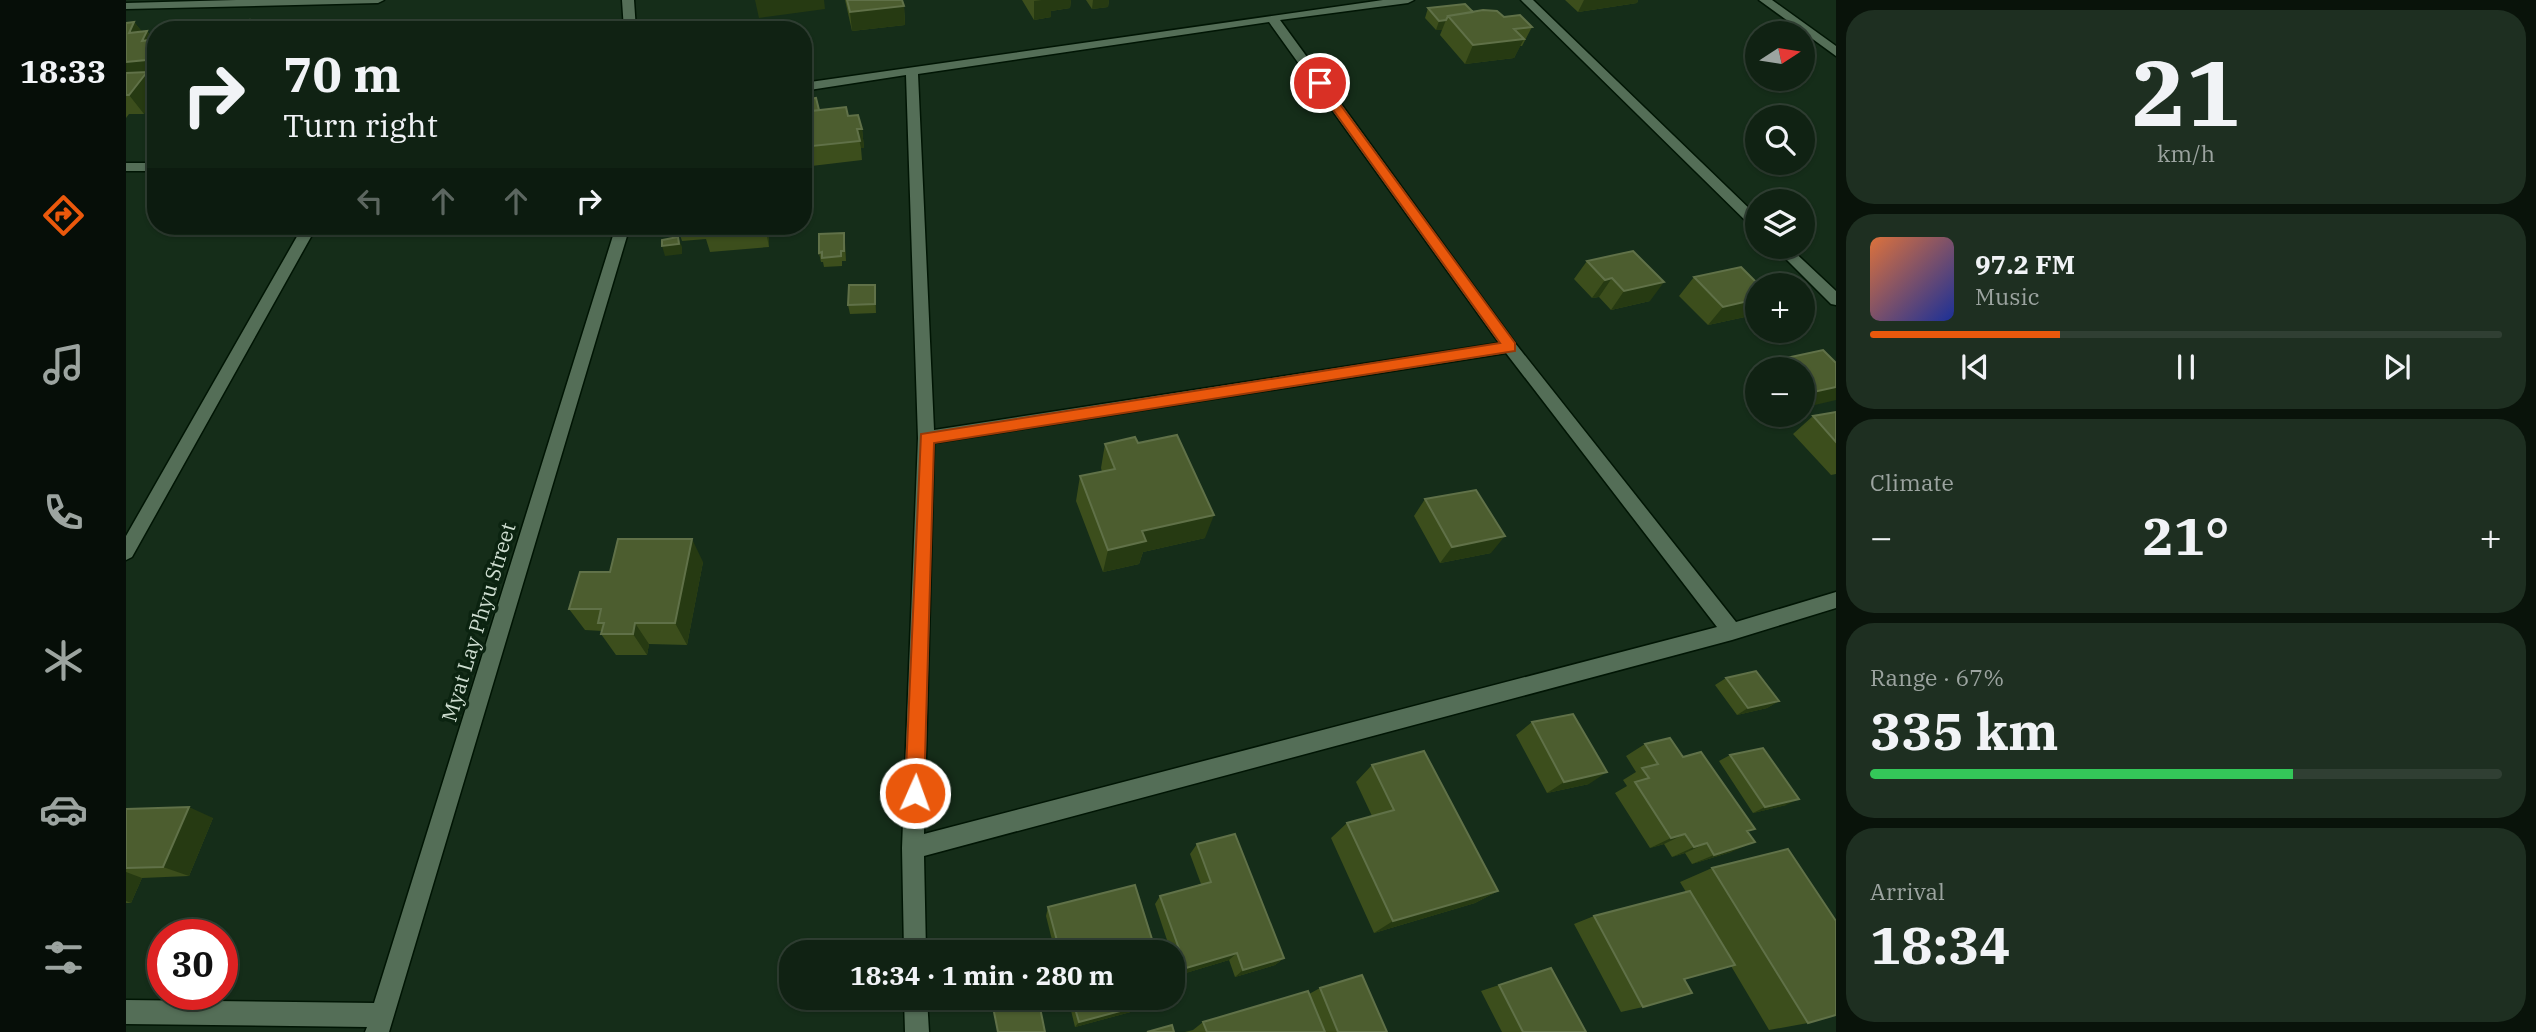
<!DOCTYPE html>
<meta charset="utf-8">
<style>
body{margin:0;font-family:"IBM Plex Serif",serif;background:#1e2f21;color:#f1f3f6;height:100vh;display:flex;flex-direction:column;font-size:26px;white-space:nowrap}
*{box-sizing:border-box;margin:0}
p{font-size:23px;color:#9ca4a0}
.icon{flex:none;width:38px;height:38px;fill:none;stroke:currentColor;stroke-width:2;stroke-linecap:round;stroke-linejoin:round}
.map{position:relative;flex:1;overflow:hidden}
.details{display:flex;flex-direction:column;gap:10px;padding:10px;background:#09130a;width:700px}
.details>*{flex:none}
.top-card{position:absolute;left:21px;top:21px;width:665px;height:214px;border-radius:28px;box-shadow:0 2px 5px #0004,0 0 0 2px #303f33;background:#102213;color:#f1f3f6;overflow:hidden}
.needle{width:46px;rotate:78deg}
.controls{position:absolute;left:1619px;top:21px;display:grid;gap:14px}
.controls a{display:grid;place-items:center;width:70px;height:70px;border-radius:50%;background:#102213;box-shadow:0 2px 5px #0004,0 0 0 2px #303f33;font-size:35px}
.speed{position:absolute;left:21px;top:919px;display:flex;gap:14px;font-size:35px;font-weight:700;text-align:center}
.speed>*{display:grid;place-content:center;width:91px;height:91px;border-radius:50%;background:#102213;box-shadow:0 2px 5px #0004,0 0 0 2px #303f33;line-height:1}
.speed .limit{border:10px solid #d22;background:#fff;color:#111}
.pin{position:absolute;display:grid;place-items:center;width:60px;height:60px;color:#fff;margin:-30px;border:4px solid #fff;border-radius:50%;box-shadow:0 2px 7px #0007}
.me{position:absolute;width:77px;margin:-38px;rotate:2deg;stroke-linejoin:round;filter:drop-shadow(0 0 5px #0008)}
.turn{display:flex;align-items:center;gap:24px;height:147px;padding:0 21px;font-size:32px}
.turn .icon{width:91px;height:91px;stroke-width:2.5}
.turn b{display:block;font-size:49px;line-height:60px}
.lanes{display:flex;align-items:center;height:66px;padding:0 21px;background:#0003;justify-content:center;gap:35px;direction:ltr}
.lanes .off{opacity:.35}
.big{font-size:52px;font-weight:800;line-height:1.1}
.details .tile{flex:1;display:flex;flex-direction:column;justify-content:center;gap:10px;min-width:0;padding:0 24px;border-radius:28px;background:#1e2f21}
.details .dial{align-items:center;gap:0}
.dial b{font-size:91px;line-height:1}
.song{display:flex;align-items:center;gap:21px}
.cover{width:84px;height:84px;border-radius:10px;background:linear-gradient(135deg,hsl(20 70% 55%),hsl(230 70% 35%))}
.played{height:7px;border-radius:4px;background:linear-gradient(90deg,#ea580c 30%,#303f33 30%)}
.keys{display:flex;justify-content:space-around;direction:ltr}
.heat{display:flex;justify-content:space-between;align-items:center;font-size:38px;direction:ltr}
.charge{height:10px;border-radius:5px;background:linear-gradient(90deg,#34c759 67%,#303f33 0)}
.trip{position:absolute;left:653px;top:940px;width:406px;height:70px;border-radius:28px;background:#102213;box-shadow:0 2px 5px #0004,0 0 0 2px #303f33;font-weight:800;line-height:70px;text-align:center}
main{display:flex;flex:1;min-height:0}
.dock{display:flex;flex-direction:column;width:126px;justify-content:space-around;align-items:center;background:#060e08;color:#9ca4a0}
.dock .icon{width:49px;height:49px}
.dock .on{color:#ea580c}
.dock b{font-size:32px;color:#f1f3f6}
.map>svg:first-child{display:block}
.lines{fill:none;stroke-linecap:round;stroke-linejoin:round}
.street-casing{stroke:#001504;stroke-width:3}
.secondary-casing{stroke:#001504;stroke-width:3}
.street{fill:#546e57;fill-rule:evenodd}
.secondary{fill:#546e57;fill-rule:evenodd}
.wall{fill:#3c4e1c}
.shaded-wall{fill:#263a12}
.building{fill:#4c5d2f;stroke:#607148;stroke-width:2}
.route{fill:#ea580c;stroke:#983908;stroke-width:2}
.labels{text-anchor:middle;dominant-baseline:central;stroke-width:7;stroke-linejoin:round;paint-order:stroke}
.street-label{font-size:21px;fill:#ceddd0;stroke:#0b2310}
</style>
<main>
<nav class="dock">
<b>18:33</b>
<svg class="icon on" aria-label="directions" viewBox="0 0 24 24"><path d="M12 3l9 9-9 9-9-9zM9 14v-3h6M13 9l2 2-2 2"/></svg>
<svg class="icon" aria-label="music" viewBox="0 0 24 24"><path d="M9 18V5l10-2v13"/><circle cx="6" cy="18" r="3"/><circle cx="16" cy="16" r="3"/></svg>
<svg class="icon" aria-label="phone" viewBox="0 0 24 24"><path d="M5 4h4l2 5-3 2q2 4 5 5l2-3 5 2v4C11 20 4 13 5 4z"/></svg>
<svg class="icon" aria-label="climate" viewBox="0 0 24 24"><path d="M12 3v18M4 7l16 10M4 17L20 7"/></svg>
<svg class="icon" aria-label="car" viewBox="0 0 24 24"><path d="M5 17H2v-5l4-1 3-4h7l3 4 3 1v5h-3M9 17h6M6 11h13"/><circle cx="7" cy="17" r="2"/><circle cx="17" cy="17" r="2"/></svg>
<svg class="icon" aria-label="filters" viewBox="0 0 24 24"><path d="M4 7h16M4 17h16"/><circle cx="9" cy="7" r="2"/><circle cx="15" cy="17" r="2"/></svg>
</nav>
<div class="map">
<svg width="1710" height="1032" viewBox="0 0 1710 1032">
<rect width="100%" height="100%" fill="#152d19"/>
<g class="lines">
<g class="street-casing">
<path id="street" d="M496,0H508L510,30H498Z
M1257,0H1288L1282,3L1154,20L1389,343L1610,622L1710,592V608L1606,640L798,856L800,952H778L776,848L792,438L780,75L677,91V83ZM1143,22L1373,343L808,430L792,74ZM1380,353L1591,627L798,834L808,443Z
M1395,0H1407L1631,216V229L1626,227Z
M1633,0H1646L1710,46V56Z
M0,163H30V171H0Z
M177,226H191L6,557L0,560V536Z
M490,226H504L263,1032H239L241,1027L0,1024V1000L248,1003Z
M1648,247H1663L1710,291V305L1705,304Z
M778,998H801L803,1032H779Z"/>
</g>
<g class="secondary-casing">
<path id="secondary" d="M110,0H258L252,3L0,9V3Z"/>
</g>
<use href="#street" class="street"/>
<use href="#secondary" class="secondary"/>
</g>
<path class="wall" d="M719,0H776L778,6L779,25L726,31Z
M896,0H947H945L944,8L925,11V17L908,20Z
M960,0H983L982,7L966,9Z
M1439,0H1512L1511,3L1452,12Z
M1302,8L1347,12L1378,17L1406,27L1396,46H1394L1388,58L1339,64L1314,35L1316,30H1310L1299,18Z
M8,22L16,32L21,31L27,39V80L18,114H3L0,118V23Z
M677,100L693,110L722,116L736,129L738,148H735L736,160L677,167Z
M551,226H642L643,247L584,252L580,239L556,241Z
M719,242L720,261H716V266L698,267L697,262H695L693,253Z
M1461,261L1524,301L1485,310L1473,297L1466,298L1448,279Z
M1568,277L1631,285V312L1628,315L1582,325L1553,296Z
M749,285L750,313L724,314L722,305Z
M1651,360L1710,363L1676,408V369H1642Z
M1710,412V474L1705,475L1667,434L1687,416Z
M1012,443L1079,538L1017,552L1013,564L977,572L950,501L954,476L976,472L975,468L979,444Z
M1299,499L1365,553L1314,563L1288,516Z
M577,562L561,645L523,644L521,655H490L475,634L476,631L459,630L443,609L484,572Z
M1600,678L1653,701L1641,708L1611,715L1589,685Z
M1406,722L1463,784L1421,793L1390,735Z
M1519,744L1557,757L1622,832L1605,852L1566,864L1559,853L1546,857L1538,844L1524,848L1489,793L1501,786L1497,780L1510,772L1500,756Z
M1604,755L1660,805L1627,813L1593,761Z
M1246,765L1372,891L1349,903L1248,933L1205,838L1221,823L1246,816L1230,782Z
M0,809L87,818L63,876L16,878L5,903H0Z
M1071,844L1158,958L1149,965L1109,977L1103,960L1053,975L1046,956V952H1045L1029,904L1034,896L1075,884L1064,854Z
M1586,868L1682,1023L1643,1030L1605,966L1558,979L1517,1007L1495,1012L1448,924L1468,916L1560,892L1554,882Z
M922,907L1030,952H929L920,916Z
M1373,985L1460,1032H1376L1355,991Z
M1194,988L1261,1032H1059L1067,1030L1077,1022L1183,994Z
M942,998H1044L1038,1003L949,1027Z"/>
<path class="shaded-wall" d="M629,0H698L699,9L633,18Z
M916,0H947H945L944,8L925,11V17L908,20V1Z
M967,0H983L982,7L966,9Z
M1458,0H1512L1511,3L1452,12Z
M778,6L779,25L726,31L724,12Z
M123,20L129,30H119Z
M1320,20L1316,30H1310L1313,21Z
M8,22L19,35L21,31L28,41L30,40V79L27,80L30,83V99L18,114L3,95L0,83V62L3,33Z
M1398,39L1388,58L1339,64L1347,45Z
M731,129H736L738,148H735Z
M639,226H642L643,247Z
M552,237L556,247V254L539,256L536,246Z
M1486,278L1473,297L1466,298L1479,280Z
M1538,282L1524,301L1485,310L1498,291Z
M1631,299V312L1628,315L1582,325L1597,307Z
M1710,387V400L1676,408V399L1683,393Z
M1088,515L1079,538L1017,552L1013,564L977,572L982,550L1016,531Z
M1379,536L1365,553L1314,563L1326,547Z
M566,539L577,562L561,645L549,623Z
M509,623L523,644L521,655L507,634Z
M1653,701L1641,708L1611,715L1622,708Z
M1481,772L1463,784L1421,793L1438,782Z
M1673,799L1660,805L1627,813L1639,807Z
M63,807L87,818L63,876L37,867Z
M1559,834L1538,844L1524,848L1545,838Z
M1629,842L1605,852L1566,864L1588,855Z
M1581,843L1559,853L1546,857L1568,847Z
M0,872L16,878L5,903L0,901Z
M1372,891L1349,903L1248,933L1267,921Z
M1111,953L1103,960L1053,975L1060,968Z
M1158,958L1149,965L1109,977L1117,970Z
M1044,998L1038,1003L949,1027L953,1022Z"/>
<path class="building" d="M721,0H776L778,6L724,12Z
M1339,4L1347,12L1322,16L1320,20L1313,21L1302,8Z
M1357,10L1371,11L1378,17L1394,15L1406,27L1388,29L1398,39L1347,45L1322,16Z
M123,20L119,30H95L98,23Z
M8,22L3,33L21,31L16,41L29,39L20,60L0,62V23Z
M21,72L3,95H0V73Z
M690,98L693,110L677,112V100Z
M720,107L722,116L732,115L736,129H731L734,141L677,147V112Z
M579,226H639V228L578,233Z
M718,233V251H715V256L696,258V252L693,253V234Z
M552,237L553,244L536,246V240Z
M1507,251L1538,282L1498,291L1486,278L1479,280L1461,261Z
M1615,267L1633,285H1631V299L1597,307L1568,277Z
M723,285H749V304L722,305Z
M1697,350L1710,363V387L1683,393L1676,386V369H1660L1651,360Z
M1710,412V442L1687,416Z
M1051,435L1088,515L1016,531L1020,541L982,550L954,476L989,469L979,444L1009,437L1012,443Z
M1350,490L1379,536L1326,547L1299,499Z
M492,539H566L549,623H509L507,634H475L478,623H472L475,609H443L454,572H484Z
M1630,671L1653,701L1622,708L1600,678Z
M1447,714L1481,772L1438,782L1406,722Z
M1544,738L1557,757L1575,752L1629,829L1621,831L1629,842L1588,855L1581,843L1568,847L1559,834L1545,838L1509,782L1523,778L1516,768L1532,764L1519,744Z
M1637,748L1673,799L1639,807L1604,755Z
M1298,751L1372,891L1267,921L1221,823L1268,810L1246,765Z
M63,807L37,867L0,868V809Z
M1109,834L1158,958L1117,970L1111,953L1060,968L1034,896L1085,882L1071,844Z
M1662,849L1710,921V1015L1682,1023L1586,868Z
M1009,885L1030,952H934L922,907Z
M1564,891L1609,965L1558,979L1566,993L1517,1007L1468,916Z
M1425,968L1460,1032H1397L1373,985Z
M1236,975L1261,1032H1212L1194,988Z
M1182,991L1199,1032H1081L1077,1022Z
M908,998H912L919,1032H872L867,1007Z
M946,998H1043L953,1022Z
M1046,1025L1048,1032H1021Z"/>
<path class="route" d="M1190,81H1197L1389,343V351L808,443L798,793L796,800L789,802L782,800L779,793L795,434L1374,343L1190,86Z"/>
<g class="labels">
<g class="street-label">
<text transform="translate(352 622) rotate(-73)">Myat Lay Phyu Street</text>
</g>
</g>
</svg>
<div class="controls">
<a><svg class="needle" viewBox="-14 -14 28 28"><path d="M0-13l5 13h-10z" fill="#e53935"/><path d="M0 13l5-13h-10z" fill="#9ca4a0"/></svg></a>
<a><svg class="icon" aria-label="search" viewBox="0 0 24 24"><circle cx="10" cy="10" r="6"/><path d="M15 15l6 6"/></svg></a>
<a><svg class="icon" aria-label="layers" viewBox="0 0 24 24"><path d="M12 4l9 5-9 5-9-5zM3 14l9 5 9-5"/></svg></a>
<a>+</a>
<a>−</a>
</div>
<div class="speed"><div class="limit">30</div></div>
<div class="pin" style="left:1194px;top:83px;background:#d93025"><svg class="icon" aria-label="arrive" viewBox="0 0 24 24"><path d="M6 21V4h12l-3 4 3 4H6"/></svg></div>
<svg class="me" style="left:789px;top:793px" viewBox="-20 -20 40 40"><circle r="17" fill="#ea580c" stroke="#fff" stroke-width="3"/><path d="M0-11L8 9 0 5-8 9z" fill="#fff"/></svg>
<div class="trip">18:34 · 1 min · 280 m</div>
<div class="top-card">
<div class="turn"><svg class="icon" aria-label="right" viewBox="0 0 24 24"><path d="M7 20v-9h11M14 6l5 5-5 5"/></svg><div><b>70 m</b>Turn right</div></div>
<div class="lanes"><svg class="icon off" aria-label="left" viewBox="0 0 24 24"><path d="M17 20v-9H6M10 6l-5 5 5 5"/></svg><svg class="icon off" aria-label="ahead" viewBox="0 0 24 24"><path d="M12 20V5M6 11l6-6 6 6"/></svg><svg class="icon off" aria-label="ahead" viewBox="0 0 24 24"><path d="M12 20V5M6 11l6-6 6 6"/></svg><svg class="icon" aria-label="right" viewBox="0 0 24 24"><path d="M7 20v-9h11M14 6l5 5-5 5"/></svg></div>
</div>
</div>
<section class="details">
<div class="tile dial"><b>21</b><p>km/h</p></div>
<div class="tile">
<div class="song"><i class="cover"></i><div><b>97.2 FM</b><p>Music</p></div></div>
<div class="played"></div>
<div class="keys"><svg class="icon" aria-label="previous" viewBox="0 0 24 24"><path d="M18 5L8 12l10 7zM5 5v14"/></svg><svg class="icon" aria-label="pause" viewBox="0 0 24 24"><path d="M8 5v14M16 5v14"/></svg><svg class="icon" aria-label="next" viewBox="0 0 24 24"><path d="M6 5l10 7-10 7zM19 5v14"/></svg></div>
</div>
<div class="tile"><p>Climate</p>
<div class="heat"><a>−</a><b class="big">21°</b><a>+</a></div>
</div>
<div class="tile"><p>Range · 67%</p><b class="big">335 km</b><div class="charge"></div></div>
<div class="tile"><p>Arrival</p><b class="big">18:34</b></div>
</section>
</main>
